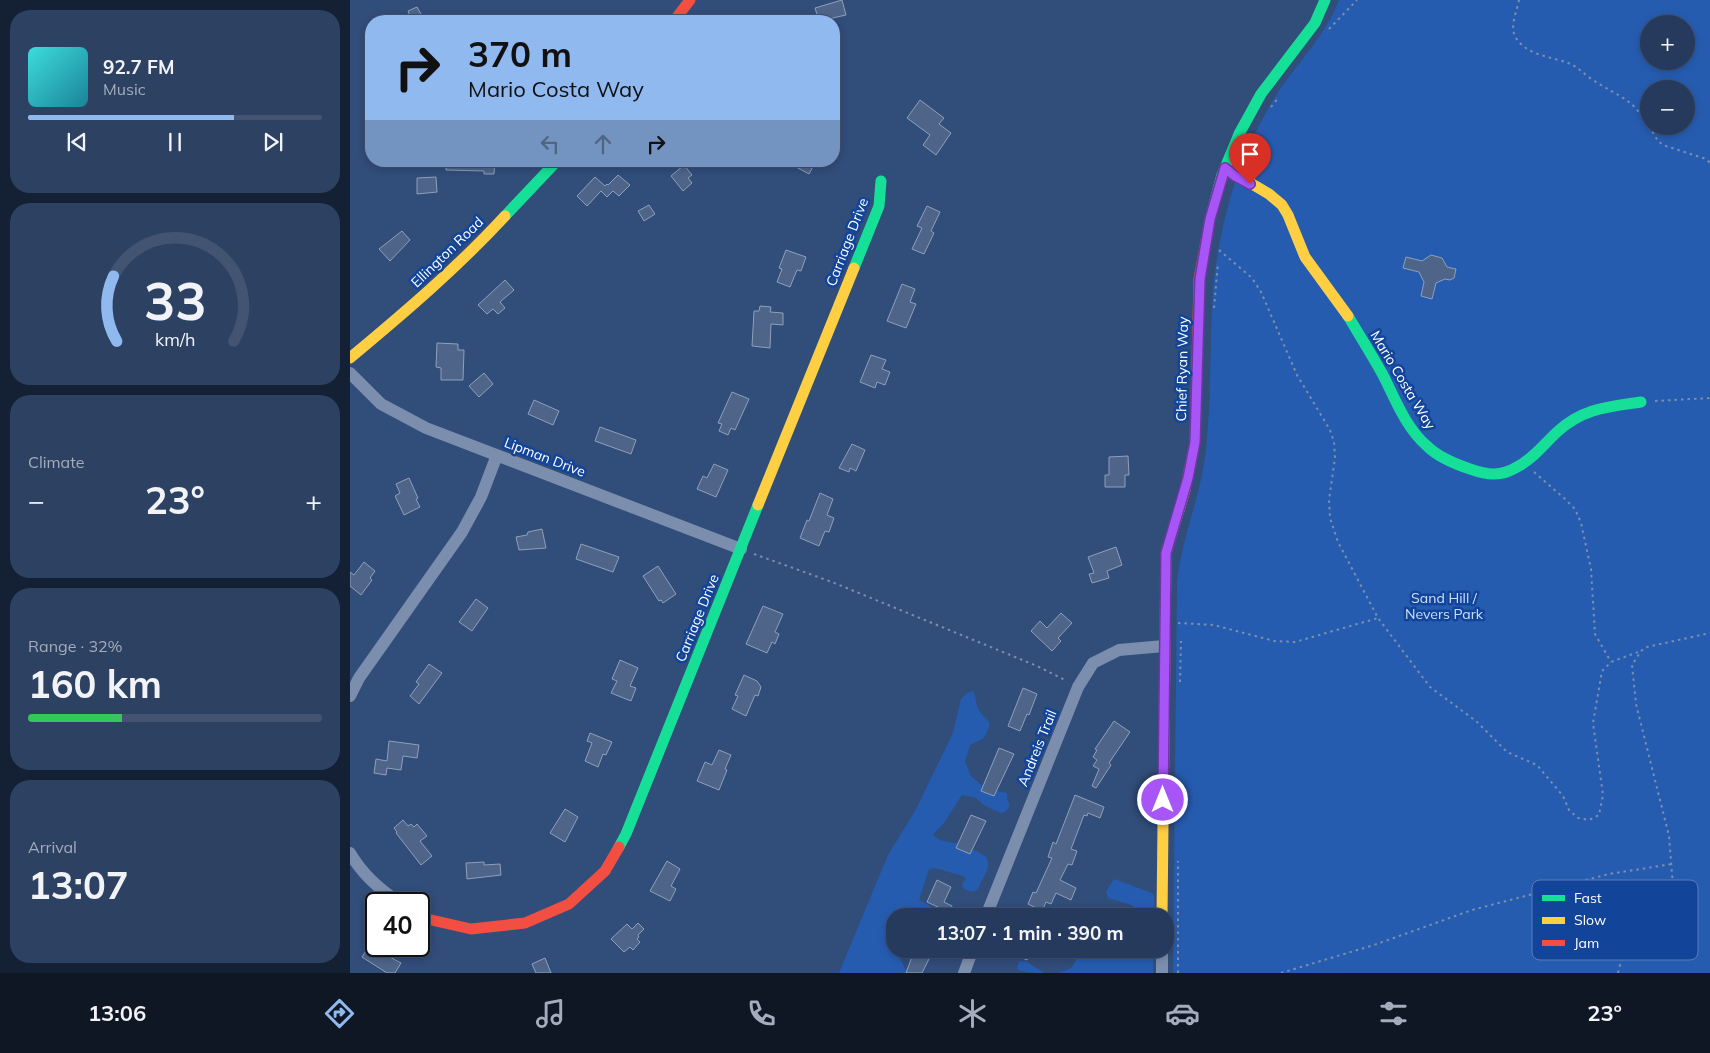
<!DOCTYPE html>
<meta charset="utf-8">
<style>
body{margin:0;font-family:Mulish,sans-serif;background:#2d4162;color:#f1f3f6;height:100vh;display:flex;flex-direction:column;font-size:19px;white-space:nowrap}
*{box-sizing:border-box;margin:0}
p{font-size:16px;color:#a3adbb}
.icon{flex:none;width:28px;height:28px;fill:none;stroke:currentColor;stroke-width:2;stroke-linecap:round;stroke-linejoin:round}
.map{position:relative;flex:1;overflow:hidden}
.side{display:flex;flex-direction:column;gap:10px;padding:10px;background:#142033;width:350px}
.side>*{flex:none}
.hud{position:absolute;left:15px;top:15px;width:475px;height:152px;border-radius:20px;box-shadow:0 2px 8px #0003,0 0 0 1px #425472;background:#90b9f0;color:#111;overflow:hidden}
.buttons{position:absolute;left:1290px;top:15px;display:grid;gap:10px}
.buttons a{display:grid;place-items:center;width:55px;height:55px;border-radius:50%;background:#253a5c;box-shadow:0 2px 8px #0003,0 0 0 1px #425472;font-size:25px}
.speed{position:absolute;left:15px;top:892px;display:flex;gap:10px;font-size:25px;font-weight:700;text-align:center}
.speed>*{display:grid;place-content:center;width:65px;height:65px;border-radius:50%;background:#253a5c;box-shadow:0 2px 8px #0003,0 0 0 1px #425472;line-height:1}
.speed .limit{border:2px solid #111;border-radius:8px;background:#fff;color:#111}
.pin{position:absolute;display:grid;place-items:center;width:42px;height:42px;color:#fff;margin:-51px -21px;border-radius:50% 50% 50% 0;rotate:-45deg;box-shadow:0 0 5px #0007}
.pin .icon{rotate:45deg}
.me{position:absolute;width:55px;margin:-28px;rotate:0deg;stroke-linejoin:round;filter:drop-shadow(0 0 4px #0008)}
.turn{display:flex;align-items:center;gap:18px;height:105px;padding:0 20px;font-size:22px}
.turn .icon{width:65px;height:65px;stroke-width:2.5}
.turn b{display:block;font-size:35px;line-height:42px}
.lanes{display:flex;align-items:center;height:48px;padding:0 20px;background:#0003;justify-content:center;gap:25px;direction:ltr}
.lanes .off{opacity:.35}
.big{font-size:38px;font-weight:700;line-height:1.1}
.side .widget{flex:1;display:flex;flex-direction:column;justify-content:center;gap:8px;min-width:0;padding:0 18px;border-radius:20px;background:#2d4162}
.side .dial{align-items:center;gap:0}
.dial svg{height:130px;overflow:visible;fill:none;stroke:#425472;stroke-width:7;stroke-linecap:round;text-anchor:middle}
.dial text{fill:#f1f3f6;stroke:none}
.song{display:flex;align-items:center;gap:15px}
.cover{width:60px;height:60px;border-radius:8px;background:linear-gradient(135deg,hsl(180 70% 55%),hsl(190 70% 35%))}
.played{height:5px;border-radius:2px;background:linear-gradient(90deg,#90b9f0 70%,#425472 70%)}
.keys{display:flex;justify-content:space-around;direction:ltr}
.heat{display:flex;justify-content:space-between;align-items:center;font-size:28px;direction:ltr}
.charge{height:8px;border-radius:4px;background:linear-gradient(90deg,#34c759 32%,#425472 0)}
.trip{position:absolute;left:536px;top:908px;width:288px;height:50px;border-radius:20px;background:#253a5c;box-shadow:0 2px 8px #0003,0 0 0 1px #425472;font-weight:700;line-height:50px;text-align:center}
.tab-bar{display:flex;height:80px;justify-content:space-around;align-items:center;background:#0f1725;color:#a3adbb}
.tab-bar .icon{width:35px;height:35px}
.tab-bar .selected{color:#90b9f0}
.tab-bar b{font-size:22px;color:#f1f3f6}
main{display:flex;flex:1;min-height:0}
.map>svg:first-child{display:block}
.green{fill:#265cb0;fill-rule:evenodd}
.building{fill:#4e6589;stroke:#8fa0ba}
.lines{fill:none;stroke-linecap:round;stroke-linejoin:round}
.path{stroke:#7b8ead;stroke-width:2;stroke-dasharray:2.5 4;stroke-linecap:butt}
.street{stroke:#7b8ead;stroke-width:12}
.fast{stroke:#16e098;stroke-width:11}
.slow{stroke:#ffcf43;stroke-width:11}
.jam{stroke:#f24e42;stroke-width:11}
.route-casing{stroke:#6d37a1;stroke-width:12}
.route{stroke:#a855f7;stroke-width:9}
.labels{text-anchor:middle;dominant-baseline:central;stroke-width:5;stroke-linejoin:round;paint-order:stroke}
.street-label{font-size:14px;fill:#fff;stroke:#124599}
.park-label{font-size:14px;fill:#cce0fe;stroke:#124599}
.key{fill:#124599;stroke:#597db8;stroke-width:1}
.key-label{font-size:14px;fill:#fff}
</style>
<main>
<section class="side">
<div class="widget">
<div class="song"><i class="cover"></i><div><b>92.7 FM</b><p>Music</p></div></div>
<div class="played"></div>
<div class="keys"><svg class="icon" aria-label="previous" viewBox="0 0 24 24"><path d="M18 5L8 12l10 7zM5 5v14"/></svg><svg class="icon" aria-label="pause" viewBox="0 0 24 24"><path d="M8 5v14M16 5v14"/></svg><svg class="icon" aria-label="next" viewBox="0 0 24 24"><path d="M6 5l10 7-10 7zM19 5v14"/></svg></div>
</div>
<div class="widget dial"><svg viewBox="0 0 100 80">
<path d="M14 69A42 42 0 1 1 86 69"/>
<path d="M14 69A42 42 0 0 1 12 29" stroke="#90b9f0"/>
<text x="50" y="56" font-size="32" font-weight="700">33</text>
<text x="50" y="72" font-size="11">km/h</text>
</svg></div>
<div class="widget"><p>Climate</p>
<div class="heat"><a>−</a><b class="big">23°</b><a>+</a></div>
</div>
<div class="widget"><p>Range · 32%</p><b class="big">160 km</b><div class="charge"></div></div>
<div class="widget"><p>Arrival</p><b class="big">13:07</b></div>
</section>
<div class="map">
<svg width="1360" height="973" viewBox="0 0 1360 973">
<rect width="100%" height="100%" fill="#314d7a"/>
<path class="green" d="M989,0H1360V973H823L827,582C832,537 851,495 856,450C861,402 860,354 862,306C864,262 875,207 891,166C901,140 914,114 929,91C949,61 976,35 989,0ZM1299,24H1336V61H1299ZM1299,89H1336V126H1299Z
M623,691C627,697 625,704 629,710C637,725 645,716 634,738L620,745L615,762L621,776L630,784L641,790L657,793V799L660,806L655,812L651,813L635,806L626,798L612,795L594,823L583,834C589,843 600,841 609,844C618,847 628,851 636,857C641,867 636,873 631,882C629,885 629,888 627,890C624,893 616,890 613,888L612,884L616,879L613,876L585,868L579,869L569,900L588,910L600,912L603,916H545V949H549L550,958L557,973H489L538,855L565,811L603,733L611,699L617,693Z
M764,879L802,893L804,896L805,916H789L788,910L781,905L758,898L756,892Z
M739,949H803V973H708L720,969L724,964L727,957Z
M669,961L677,962L694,973C684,973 676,973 667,969Z"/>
<path class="building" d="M492,0L496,15L469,21L465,8Z
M67,7L71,14L61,19L58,11Z
M570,100L594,118L589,124L601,133L586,155L573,145L580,135L557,118Z
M96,161H145L144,174H134V171L96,170Z
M435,161H466L459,174Z
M334,165L342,175L338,178L342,183L333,191L321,176Z
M268,175L280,185L269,196L263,191L257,197L251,191L237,206L227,196L245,177L255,186L257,184L258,185Z
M86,177L87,192L67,194V178Z
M299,205L305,214L294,221L288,211Z
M577,206L590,212L581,231L584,233L574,254L562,249L572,228L567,226Z
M52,231L60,240L40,261L29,249Z
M436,250L456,257L451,271L447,270L440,287L427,282L432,269L429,268Z
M1081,255L1092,258L1097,267L1106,269L1104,278L1100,280L1095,279L1086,283L1082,299L1071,296L1074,282L1069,272L1053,268L1056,257L1072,261Z
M155,280L164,290L150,302L155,308L148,314L143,309L137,314L128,305Z
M552,284L565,289L560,302L566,304L556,328L537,321Z
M410,306L421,307L420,312L433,313V325L421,324L420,348L402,346L404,311H409Z
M87,343L108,344V350H114L113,380H91V368L86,367Z
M521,355L536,360L532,369L540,372L535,385L527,382L525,388L510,382Z
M134,373L143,384L129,397L119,386Z
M382,392L399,399L385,430L381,428L378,435L369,431L372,424L368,423Z
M184,400L209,411L203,425L178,414Z
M250,427L286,440L281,454L245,441Z
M502,444L515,450L506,471L500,468L499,472L489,468Z
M778,456L779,475H775V487H755V475H759V457Z
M364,464L378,470L366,497L347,489L353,476L357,478Z
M59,478L68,498L66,499L70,507L54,515L45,496L50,493L46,484Z
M470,493L483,499L477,515L484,518L479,532L475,531L469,546L450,538L457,520L459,521Z
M192,529L196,548L169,550L166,537L177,535L178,532Z
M231,544L269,557L263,572L226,559Z
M766,547L772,565L757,571L759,578L742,583L739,574L744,573L738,557Z
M14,562L25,571L20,578L22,580L11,595L0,586V572L4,575Z
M308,566L326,594L313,603L311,600L309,601L293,576Z
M126,599L138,608L122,631L109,622Z
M413,606L433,614L425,632L429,634L425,644L422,642L417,653L396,644Z
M711,613L722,623L708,638L711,641L702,651L681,631L690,621L697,628Z
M270,660L288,668L280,686L286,688L281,701L261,693L267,681L262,679Z
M79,664L92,673L69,704L60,696L69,684L66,682Z
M394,675L407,681L411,687L408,696L405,695L396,716L382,709L388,696L385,695Z
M673,688L687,694L679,715L677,714L670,731L658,726Z
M764,721L780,732L759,763L761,765L746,788L742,786L749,769L743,766L747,760L743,757L747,750L745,749Z
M240,733L262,742L256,755L253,754L248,767L235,761L242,743L237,741Z
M39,741L69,745L67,758L53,756L51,770L37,768L36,775L24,773L26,759L37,761Z
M649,748L664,754L644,796L631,791Z
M369,750L381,755L375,769L377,770L369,790L347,781L355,762L362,765Z
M725,795L754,807L750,818L738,813L737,816L734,815L721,849L727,851L722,865L718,864L710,880L726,888L721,900L706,893L701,904L696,902L692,911L678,904L683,892L686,893L702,858L698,857L703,842L706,844Z
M215,809L228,817L215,842L200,833Z
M621,815L636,821L620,854L606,848Z
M53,820L58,826L61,824L64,827L67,824L77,836L70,841L82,856L71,865L46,833L47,832L44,828Z
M317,861L330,869L321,886L326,889L320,901L300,891Z
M134,862V865L150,864L151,875L117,879L116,863Z
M587,880L601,887L594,902L602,906L598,916L588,913L590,908L577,902Z
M288,923L294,929L288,935L289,937L287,939L290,942L283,950L280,947L274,952L261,939L277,924L282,929Z
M19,946L51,963L45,973H37L12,957Z
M569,949H584L572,973H556L563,954L566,955Z
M652,949H682L677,960Z
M195,958L201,973H186L182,964Z"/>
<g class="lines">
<path class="path" d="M1169,0C1167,11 1159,27 1166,38C1177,56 1204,57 1221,64C1229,68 1235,75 1243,80C1270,98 1280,96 1299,126
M979,29L1007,0
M921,107L929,97
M1299,126L1308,141L1313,145L1356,159L1360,163
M869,250L902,278L911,292L947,375L980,430L984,442L985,458L979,500L980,518L988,542L1028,618L1080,687L1126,721L1157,752L1187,765L1213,796L1219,810L1228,818L1239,820L1249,815L1253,795L1243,723L1252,671L1261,662L1291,651
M864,308L868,263
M1305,401L1360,398
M1184,472L1215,499L1225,509L1231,523L1241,569L1245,634L1261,662
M404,554L482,582L687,666L717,681
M828,623L864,625L924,641L945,642L1028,618
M830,682L831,641
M828,973V861
M931,973L1024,945L1122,910L1259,874L1322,864
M1268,973L1271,961L1277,947L1285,936L1317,912L1324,899L1319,836L1286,704L1282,665L1291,651L1297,647L1360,633"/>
<path class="street" d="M0,373L31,404L76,428L391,549
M0,696L9,678L112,532L131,497L147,455
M0,853C12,874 31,891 52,904
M636,916L728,687L743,663L769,650L814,646
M614,973L623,949
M812,973V949"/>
<path class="fast" d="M155,216L207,161
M860,219L872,175L889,134L911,94L965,23L975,0
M504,268L529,206L531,181
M998,316C1010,336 1022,355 1033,375C1045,399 1056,428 1077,446C1088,457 1105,464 1120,469C1137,475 1151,477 1167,467C1183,459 1194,444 1207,432C1233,408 1258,407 1291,402
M269,847L276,834L408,505"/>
<path class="slow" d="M875,168L919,194L932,205L938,215L955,257L998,316
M0,358C54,313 107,268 155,216
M408,505L504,268
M812,916L816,553L835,490"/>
<path class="jam" d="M324,21L340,0
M835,490L845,442L849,279L860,219
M69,913L77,919L121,929L175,923L219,904L255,871L269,847"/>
</g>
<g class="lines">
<g class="route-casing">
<path id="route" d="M813,800L816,553L838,478L845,442L850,279L860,219L875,168L885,176L900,184"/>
</g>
<use href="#route" class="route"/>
</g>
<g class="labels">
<g class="street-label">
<text transform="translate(497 242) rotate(-69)">Carriage Drive</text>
<text transform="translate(97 252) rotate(-44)">Ellington Road</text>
<text transform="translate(832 369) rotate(-89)">Chief Ryan Way</text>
<text transform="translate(1053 380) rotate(59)">Mario Costa Way</text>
<text transform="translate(195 457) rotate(21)">Lipman Drive</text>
<text transform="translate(347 618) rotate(-68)">Carriage Drive</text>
<text transform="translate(687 748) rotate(-68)">Andreis Trail</text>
</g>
<g class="park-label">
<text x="1094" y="598">Sand Hill /<tspan x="1094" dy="16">Nevers Park</tspan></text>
</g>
</g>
<rect x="1182" y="880" width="166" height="80" rx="8" class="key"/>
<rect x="1192" y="895" width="23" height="6" fill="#16e098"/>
<rect x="1192" y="917" width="23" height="7" fill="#ffcf43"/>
<rect x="1192" y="940" width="23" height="6" fill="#f24e42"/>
<g class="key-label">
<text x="1224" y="903">Fast</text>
<text x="1224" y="925">Slow</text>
<text x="1224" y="948">Jam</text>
</g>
</svg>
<div class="buttons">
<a>+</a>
<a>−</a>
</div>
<div class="speed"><div class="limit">40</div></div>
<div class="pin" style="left:900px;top:184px;background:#d93025"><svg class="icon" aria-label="arrive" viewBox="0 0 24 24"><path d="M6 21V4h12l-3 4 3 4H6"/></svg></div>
<svg class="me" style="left:813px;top:800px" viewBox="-20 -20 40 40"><circle r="17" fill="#a855f7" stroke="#fff" stroke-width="3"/><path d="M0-11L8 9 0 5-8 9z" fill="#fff"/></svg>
<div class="trip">13:07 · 1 min · 390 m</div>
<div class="hud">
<div class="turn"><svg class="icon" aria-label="right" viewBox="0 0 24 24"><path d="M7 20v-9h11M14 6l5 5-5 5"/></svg><div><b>370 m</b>Mario Costa Way</div></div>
<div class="lanes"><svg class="icon off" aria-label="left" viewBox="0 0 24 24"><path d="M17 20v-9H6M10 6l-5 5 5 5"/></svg><svg class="icon off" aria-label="ahead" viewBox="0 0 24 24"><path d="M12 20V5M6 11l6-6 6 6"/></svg><svg class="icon" aria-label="right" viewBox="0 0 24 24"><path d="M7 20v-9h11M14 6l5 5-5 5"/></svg></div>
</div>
</div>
</main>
<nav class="tab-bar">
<b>13:06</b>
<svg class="icon selected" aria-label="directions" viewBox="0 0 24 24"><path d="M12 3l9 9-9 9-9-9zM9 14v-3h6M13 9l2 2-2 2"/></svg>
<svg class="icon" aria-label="music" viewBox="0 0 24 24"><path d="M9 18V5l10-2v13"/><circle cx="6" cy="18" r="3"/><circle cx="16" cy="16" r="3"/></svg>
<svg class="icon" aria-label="phone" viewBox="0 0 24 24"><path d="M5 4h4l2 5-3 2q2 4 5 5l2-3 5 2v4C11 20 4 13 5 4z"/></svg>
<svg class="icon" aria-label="climate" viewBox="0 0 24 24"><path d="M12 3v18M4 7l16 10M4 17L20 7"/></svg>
<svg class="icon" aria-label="car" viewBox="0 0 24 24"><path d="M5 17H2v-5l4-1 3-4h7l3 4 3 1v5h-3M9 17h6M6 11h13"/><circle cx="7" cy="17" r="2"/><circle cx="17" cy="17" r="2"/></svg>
<svg class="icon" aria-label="filters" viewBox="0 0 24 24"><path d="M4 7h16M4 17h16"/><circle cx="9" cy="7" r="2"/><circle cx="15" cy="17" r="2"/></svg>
<b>23°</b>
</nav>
